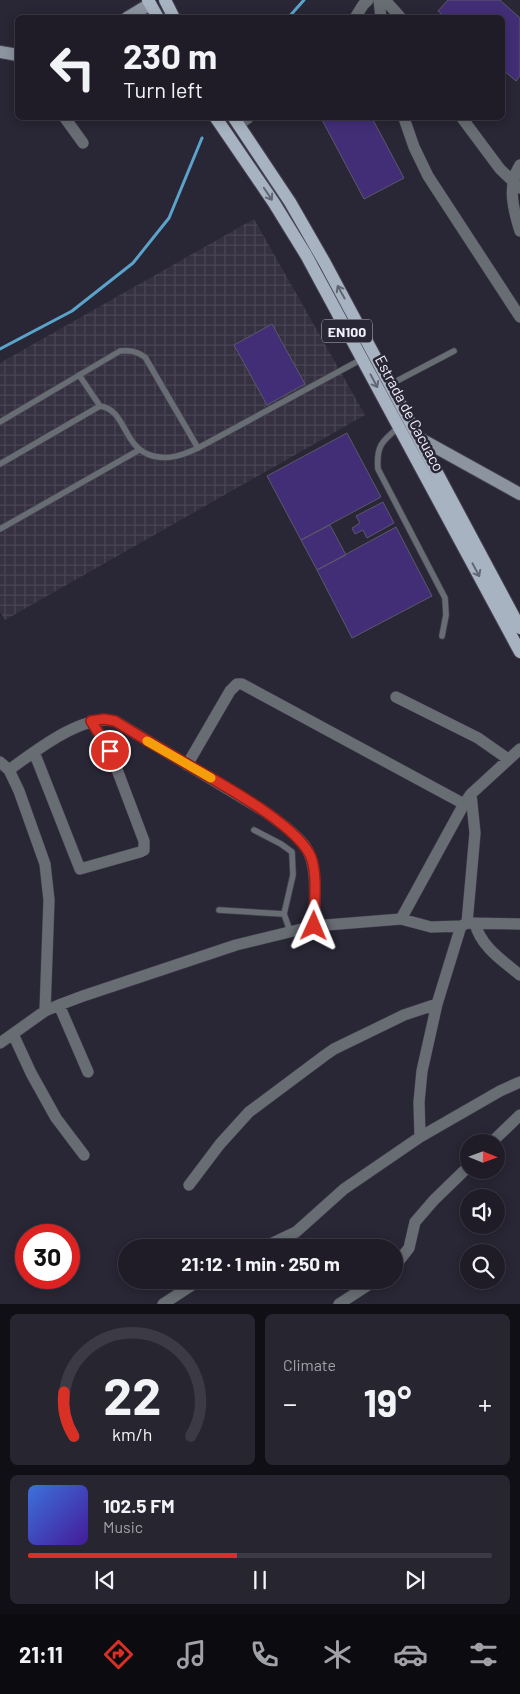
<!DOCTYPE html>
<meta charset="utf-8">
<style>
body{margin:0;font-family:Barlow,sans-serif;background:#272530;color:#f1f3f6;height:100vh;display:flex;flex-direction:column;font-size:19px;white-space:nowrap}
*{box-sizing:border-box;margin:0}
p{font-size:16px;color:#a1a1a8}
.icon{flex:none;width:28px;height:28px;fill:none;stroke:currentColor;stroke-width:2;stroke-linecap:round;stroke-linejoin:round}
.map{position:relative;height:1304px;overflow:hidden}
.details{display:flex;flex-direction:column;gap:10px;padding:10px;background:#110f16;flex:1}
.details>*{flex:none}
.top-card{position:absolute;left:15px;top:15px;width:490px;height:105px;border-radius:8px;box-shadow:0 2px 12px #0003,0 0 0 1px #3c3a45;background:#1f1c28;color:#f1f3f6;overflow:hidden}
.needle{width:32px;rotate:91deg}
.fabs{position:absolute;left:460px;top:1134px;display:grid;gap:10px}
.fabs a{display:grid;place-items:center;width:45px;height:45px;border-radius:50%;background:#1f1c28;box-shadow:0 2px 12px #0003,0 0 0 1px #3c3a45;font-size:25px}
.speed{position:absolute;left:15px;top:1224px;display:flex;gap:10px;font-size:25px;font-weight:700;text-align:center}
.speed>*{display:grid;place-content:center;width:65px;height:65px;border-radius:50%;background:#1f1c28;box-shadow:0 2px 12px #0003,0 0 0 1px #3c3a45;line-height:1}
.speed .limit{border:8px solid #d22;background:#fff;color:#111}
.pin{position:absolute;display:grid;place-items:center;width:42px;height:42px;color:#fff;margin:-21px;border:2px solid #fff;border-radius:50%;box-shadow:0 1px 5px #0007}
.me{position:absolute;width:55px;margin:-28px;rotate:1deg;stroke-linejoin:round;filter:drop-shadow(0 0 4px #0008)}
.turn{display:flex;align-items:center;gap:18px;height:105px;padding:0 25px;font-size:22px}
.turn .icon{width:65px;height:65px;stroke-width:2.5}
.turn b{display:block;font-size:35px;line-height:42px}
.big{font-size:38px;font-weight:700;line-height:1.1}
.details .card{flex:1;display:flex;flex-direction:column;justify-content:center;gap:8px;min-width:0;padding:0 18px;border-radius:8px;background:#272530}
.details .dial{align-items:center;gap:0}
.dial svg{height:130px;overflow:visible;fill:none;stroke:#3c3a45;stroke-width:7;stroke-linecap:round;text-anchor:middle}
.dial text{fill:#f1f3f6;stroke:none}
.song{display:flex;align-items:center;gap:15px}
.cover{width:60px;height:60px;border-radius:8px;background:linear-gradient(135deg,hsl(220 70% 55%),hsl(260 70% 35%))}
.played{height:5px;border-radius:2px;background:linear-gradient(90deg,#d93025 45%,#3c3a45 45%)}
.keys{display:flex;justify-content:space-around;direction:ltr}
.heat{display:flex;justify-content:space-between;align-items:center;font-size:28px;direction:ltr}
.details .tiles{flex:1;display:grid;gap:10px;grid-template-columns:1fr 1fr}
.card:last-child{grid-column:span 2}
.trip{position:absolute;left:118px;top:1239px;width:285px;height:50px;border-radius:25px;background:#1f1c28;box-shadow:0 2px 12px #0003,0 0 0 1px #3c3a45;font-weight:700;line-height:50px;text-align:center}
.tabs{display:flex;height:80px;justify-content:space-around;align-items:center;background:#0c0b10;color:#a1a1a8}
.tabs .icon{width:35px;height:35px}
.tabs .current{color:#d93025}
.tabs b{font-size:22px;color:#f1f3f6}
.map>svg:first-child{display:block}
.industrial{fill:url(#industrial-grid)}
.lines{fill:none;stroke-linecap:round;stroke-linejoin:round}
.stream{stroke:#5ba3cb;stroke-width:3}
.building{fill:#422e76;stroke:#5b586a}
.lane-casing{stroke:#454251;stroke-width:7}
.street-casing{stroke:#454251;stroke-width:12}
.secondary-casing{stroke:#454251;stroke-width:14}
.primary-casing{stroke:#454251;stroke-width:14}
.lane{stroke:#686d74;stroke-width:5.5}
.street{stroke:#686d74;stroke-width:11}
.secondary{stroke:#8b949f;stroke-width:12}
.primary{stroke:#a7b3c0;stroke-width:12}
.oneway{stroke:#626574}
.route-casing{stroke:#8d1f18;stroke-width:12}
.route{stroke:#d93025;stroke-width:9}
.slow{stroke:#f59e0b;stroke-width:9}
.labels{text-anchor:middle;dominant-baseline:central;stroke-width:5;stroke-linejoin:round;paint-order:stroke}
.shield{fill:#292635;stroke:#b6b4c0;stroke-width:1}
.shield-label{font-size:14px;font-weight:bold;fill:#f2f1fb}
.street-label{font-size:15px;fill:#f2f1fb;stroke:#292635}
</style>
<div class="map">
<svg width="520" height="1304" viewBox="0 0 520 1304">
<defs>
<pattern id="industrial-grid" width="8" height="8" patternUnits="userSpaceOnUse" patternTransform="scale(1.25)"><rect width="8" height="8" fill="#353141"/><path d="M0 4h8M4 0v8" fill="none" stroke="#494554"/></pattern>
</defs>
<rect width="100%" height="100%" fill="#292635"/>
<path class="industrial" d="M254,219L365,415L5,620L0,612V363Z"/>
<g class="lines">
<path class="stream" d="M288,18L304,0
M0,349L72,311L133,263L169,218L202,138"/>
</g>
<path class="building" d="M448,0H500L520,18V76L516,81L502,69V18H446L438,11Z
M321,118H372L404,178L364,199Z
M272,324L305,384L267,405L234,345Z
M347,433L381,497L301,540L267,476Z
M383,502L394,523L367,538L363,530L355,534L352,528L360,523L356,516Z
M330,525L346,555L317,570L301,540Z
M396,527L432,596L352,638L317,570Z"/>
<g class="lines">
<g class="lane-casing">
<path id="lane" d="M79,375L100,406
M391,384L454,351
M0,422L120,351C130,350 136,351 145,357L198,448
M399,427C382,441 376,446 378,469L445,598L446,615L442,636
M0,464L100,406C127,410 122,448 153,456C170,460 183,455 198,448L362,359
M0,529L139,450
M254,830L281,844L292,852L293,875L284,914L290,931
M219,910L284,914"/>
</g>
<g class="street-casing">
<path id="street" d="M379,0L381,18
M385,0L401,18
M355,18L363,5L368,0
M65,118L83,143
M404,118L414,147L428,176L520,317
M462,118L500,169L520,188
M238,125L248,118
M520,165C507,185 513,209 520,231
M396,697L478,738L508,759
M34,752L80,869L140,852L144,850V841L110,751L91,721
M0,762L9,770L19,791L45,864L49,900L45,1011
M187,765L230,691L237,684H242L464,804
M9,770C34,752 83,713 115,721L264,811C278,821 294,832 305,846C319,865 314,903 314,926
M401,919L464,804L471,794L520,749
M467,923L475,833L471,794
M475,923C480,946 503,961 520,975
M59,1005L88,1072
M13,1034L31,1073L56,1118L84,1155
M0,1043L45,1011L59,1005L83,996L236,945L314,926L401,919L431,927L461,926L467,923L520,924
M420,1137L419,1102L422,1071L437,1004L461,926
M492,1142L520,1115
M189,1185L220,1144L249,1112L324,1056L334,1049L404,1015L437,1004
M262,1248L296,1232L344,1189L420,1137L500,1091L520,1082
M394,1267L409,1248L415,1222L434,1200L469,1166
M163,1304L200,1280
M339,1304L376,1280"/>
</g>
<g class="secondary-casing">
<path id="secondary" d="M127,18L150,4
M0,52L18,55
M419,438L520,494"/>
</g>
<g class="primary-casing">
<path id="primary" d="M148,0L158,18
M165,0L174,18
M216,118L274,203L306,255L520,652
M234,118L290,202L325,263L520,628"/>
</g>
<use href="#lane" class="lane"/>
<use href="#street" class="street"/>
<use href="#secondary" class="secondary"/>
<use href="#primary" class="primary"/>
</g>
<defs><path id="oneway-shaft" d="M-6 0H5M1.5-3L5.5 0L1.5 3" fill="none" stroke-width="1.6" stroke-linecap="round" stroke-linejoin="round" transform="scale(1.25)"/></defs>
<g class="oneway">
<use href="#oneway-shaft" transform="translate(268 194) rotate(56)"/>
<use href="#oneway-shaft" transform="translate(341 292) rotate(-119)"/>
<use href="#oneway-shaft" transform="translate(374 381) rotate(62)"/>
<use href="#oneway-shaft" transform="translate(476 570) rotate(62)"/>
</g>
<g class="lines">
<g class="route-casing">
<path id="route" d="M110,751L91,721L104,719L115,721C139,736 163,750 187,764C219,783 297,824 311,857C318,876 314,906 314,926"/>
</g>
<use href="#route" class="route"/>
<path class="slow" d="M147,741L211,778"/>
</g>
<g class="labels">
<rect class="shield" x="322" y="319.5" width="50" height="23" rx="4"/>
<g class="shield-label">
<text x="347" y="331">EN100</text>
</g>
<g class="street-label">
<text transform="translate(410 413) rotate(62)">Estrada de Cacuaco</text>
</g>
</g>
</svg>
<div class="fabs">
<a><svg class="needle" viewBox="-14 -14 28 28"><path d="M0-13l5 13h-10z" fill="#e53935"/><path d="M0 13l5-13h-10z" fill="#a1a1a8"/></svg></a>
<a><svg class="icon" aria-label="sound" viewBox="0 0 24 24"><path d="M4 9h4l5-4v14l-5-4H4zM17 9q2 3 0 6"/></svg></a>
<a><svg class="icon" aria-label="search" viewBox="0 0 24 24"><circle cx="10" cy="10" r="6"/><path d="M15 15l6 6"/></svg></a>
</div>
<div class="speed"><div class="limit">30</div></div>
<div class="pin" style="left:110px;top:751px;background:#d93025"><svg class="icon" aria-label="arrive" viewBox="0 0 24 24"><path d="M6 21V4h12l-3 4 3 4H6"/></svg></div>
<svg class="me" style="left:314px;top:926px" viewBox="-20 -20 40 40"><path d="M0-17L14 15 0 8-14 15z" fill="#d93025" stroke="#fff" stroke-width="4"/></svg>
<div class="trip">21:12 · 1 min · 250 m</div>
<div class="top-card">
<div class="turn"><svg class="icon" aria-label="left" viewBox="0 0 24 24"><path d="M17 20v-9H6M10 6l-5 5 5 5"/></svg><div><b>230 m</b>Turn left</div></div>
</div>
</div>
<section class="details">
<div class="tiles">
<div class="card dial"><svg viewBox="0 0 100 80">
<path d="M14 69A42 42 0 1 1 86 69"/>
<path d="M14 69A42 42 0 0 1 8 42" stroke="#d93025"/>
<text x="50" y="56" font-size="32" font-weight="700">22</text>
<text x="50" y="72" font-size="11">km/h</text>
</svg></div>
<div class="card"><p>Climate</p>
<div class="heat"><a>−</a><b class="big">19°</b><a>+</a></div>
</div>
<div class="card">
<div class="song"><i class="cover"></i><div><b>102.5 FM</b><p>Music</p></div></div>
<div class="played"></div>
<div class="keys"><svg class="icon" aria-label="previous" viewBox="0 0 24 24"><path d="M18 5L8 12l10 7zM5 5v14"/></svg><svg class="icon" aria-label="pause" viewBox="0 0 24 24"><path d="M8 5v14M16 5v14"/></svg><svg class="icon" aria-label="next" viewBox="0 0 24 24"><path d="M6 5l10 7-10 7zM19 5v14"/></svg></div>
</div>
</div>
</section>
<nav class="tabs">
<b>21:11</b>
<svg class="icon current" aria-label="directions" viewBox="0 0 24 24"><path d="M12 3l9 9-9 9-9-9zM9 14v-3h6M13 9l2 2-2 2"/></svg>
<svg class="icon" aria-label="music" viewBox="0 0 24 24"><path d="M9 18V5l10-2v13"/><circle cx="6" cy="18" r="3"/><circle cx="16" cy="16" r="3"/></svg>
<svg class="icon" aria-label="phone" viewBox="0 0 24 24"><path d="M5 4h4l2 5-3 2q2 4 5 5l2-3 5 2v4C11 20 4 13 5 4z"/></svg>
<svg class="icon" aria-label="climate" viewBox="0 0 24 24"><path d="M12 3v18M4 7l16 10M4 17L20 7"/></svg>
<svg class="icon" aria-label="car" viewBox="0 0 24 24"><path d="M5 17H2v-5l4-1 3-4h7l3 4 3 1v5h-3M9 17h6M6 11h13"/><circle cx="7" cy="17" r="2"/><circle cx="17" cy="17" r="2"/></svg>
<svg class="icon" aria-label="filters" viewBox="0 0 24 24"><path d="M4 7h16M4 17h16"/><circle cx="9" cy="7" r="2"/><circle cx="15" cy="17" r="2"/></svg>
</nav>
